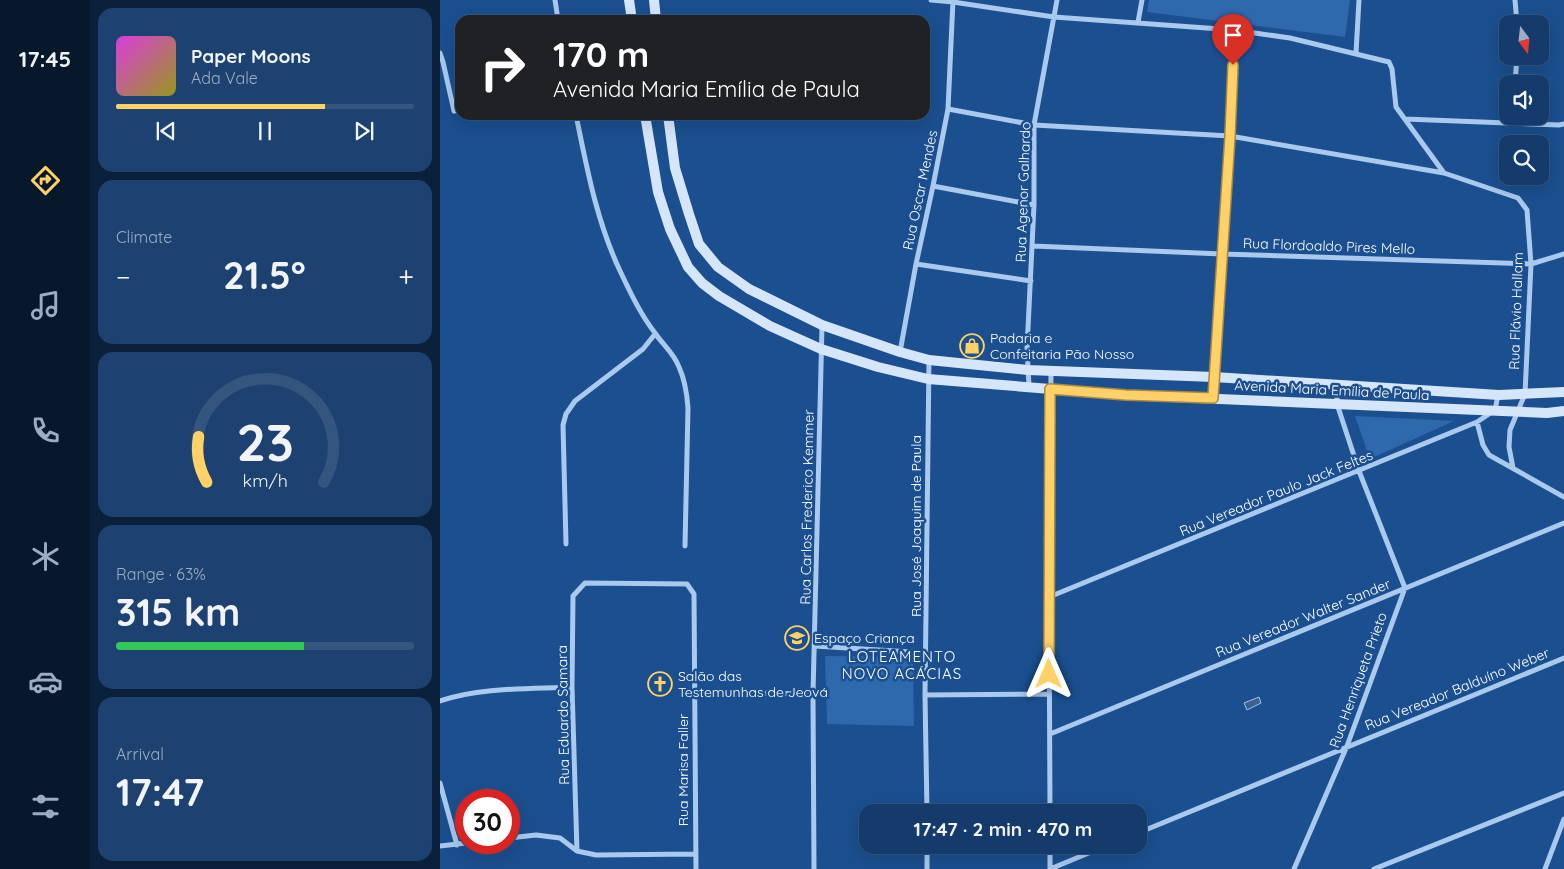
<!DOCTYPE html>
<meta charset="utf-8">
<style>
body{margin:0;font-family:Quicksand,sans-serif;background:#1d4271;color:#f1f3f6;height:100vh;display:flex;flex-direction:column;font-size:19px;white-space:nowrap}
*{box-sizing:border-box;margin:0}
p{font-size:16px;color:#9dadc1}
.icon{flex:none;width:28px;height:28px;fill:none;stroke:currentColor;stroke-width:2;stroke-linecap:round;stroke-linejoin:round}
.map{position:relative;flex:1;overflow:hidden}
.sheet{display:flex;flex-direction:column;gap:8px;padding:8px;background:#0b203b;width:350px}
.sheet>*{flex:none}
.hud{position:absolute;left:15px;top:15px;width:475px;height:105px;border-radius:15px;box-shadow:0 5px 20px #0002,0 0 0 1px #33557e;background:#202124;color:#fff;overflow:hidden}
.needle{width:32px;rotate:165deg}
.buttons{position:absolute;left:1059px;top:15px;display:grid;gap:10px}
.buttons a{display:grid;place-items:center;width:50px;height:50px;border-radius:10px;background:#143b6b;box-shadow:0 5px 20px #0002,0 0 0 1px #33557e;font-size:25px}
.speed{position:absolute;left:15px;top:789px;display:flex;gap:10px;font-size:25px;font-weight:700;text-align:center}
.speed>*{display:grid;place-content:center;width:65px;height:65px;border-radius:50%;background:#143b6b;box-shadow:0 5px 20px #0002,0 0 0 1px #33557e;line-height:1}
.speed .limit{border:8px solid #d22;background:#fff;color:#111}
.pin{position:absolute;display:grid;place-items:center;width:42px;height:42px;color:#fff;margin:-51px -21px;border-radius:50% 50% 50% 0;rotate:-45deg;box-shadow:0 0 5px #0007}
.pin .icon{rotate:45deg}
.me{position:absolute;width:55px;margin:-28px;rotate:0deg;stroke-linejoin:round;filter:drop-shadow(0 0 4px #0008)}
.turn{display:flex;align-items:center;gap:18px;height:105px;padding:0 15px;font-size:22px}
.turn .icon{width:65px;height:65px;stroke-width:2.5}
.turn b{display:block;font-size:35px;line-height:42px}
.big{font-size:38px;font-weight:700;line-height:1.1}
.sheet .tile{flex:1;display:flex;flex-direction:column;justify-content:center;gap:8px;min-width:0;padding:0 18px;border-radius:15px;background:#1d4271}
.sheet .dial{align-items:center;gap:0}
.dial svg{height:130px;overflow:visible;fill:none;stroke:#33557e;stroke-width:7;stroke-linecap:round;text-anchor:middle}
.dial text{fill:#f1f3f6;stroke:none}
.song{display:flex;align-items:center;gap:15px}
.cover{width:60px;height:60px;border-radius:8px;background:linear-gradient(135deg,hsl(300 70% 55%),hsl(60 70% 35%))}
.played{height:5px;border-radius:2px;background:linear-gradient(90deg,#ffd166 70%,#33557e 70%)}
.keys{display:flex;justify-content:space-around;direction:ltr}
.heat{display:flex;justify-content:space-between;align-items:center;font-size:28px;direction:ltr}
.charge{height:8px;border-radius:4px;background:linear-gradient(90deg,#34c759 63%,#33557e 0)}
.trip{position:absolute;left:419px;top:804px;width:288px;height:50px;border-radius:15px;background:#143b6b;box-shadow:0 5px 20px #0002,0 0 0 1px #33557e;font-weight:700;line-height:50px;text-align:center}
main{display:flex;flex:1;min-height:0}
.tabs{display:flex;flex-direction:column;width:90px;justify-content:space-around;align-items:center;background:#08182b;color:#9dadc1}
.tabs .icon{width:35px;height:35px}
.tabs .current{color:#ffd166}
.tabs b{font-size:22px;color:#f1f3f6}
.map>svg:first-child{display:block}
.green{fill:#2e69ad}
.water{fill:#3c6290;stroke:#9cc4f0}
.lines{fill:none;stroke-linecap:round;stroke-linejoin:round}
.minor{stroke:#a9c9ee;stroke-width:5}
.secondary{stroke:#d6e6fa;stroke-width:10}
.route-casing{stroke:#a68842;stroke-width:12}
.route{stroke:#ffd166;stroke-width:9}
.labels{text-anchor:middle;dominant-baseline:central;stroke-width:5;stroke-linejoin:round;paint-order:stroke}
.street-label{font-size:14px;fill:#fff;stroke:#1b4f8f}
.poi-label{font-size:14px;fill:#fff;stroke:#1b4f8f;text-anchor:start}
.neighbourhood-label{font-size:15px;letter-spacing:1px;fill:#fff;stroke:#1b4f8f}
</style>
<main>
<nav class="tabs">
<b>17:45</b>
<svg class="icon current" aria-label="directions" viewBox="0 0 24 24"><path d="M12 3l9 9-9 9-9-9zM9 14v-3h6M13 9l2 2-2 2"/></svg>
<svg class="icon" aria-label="music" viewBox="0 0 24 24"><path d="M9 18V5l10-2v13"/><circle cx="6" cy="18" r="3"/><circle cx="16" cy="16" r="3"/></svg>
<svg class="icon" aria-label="phone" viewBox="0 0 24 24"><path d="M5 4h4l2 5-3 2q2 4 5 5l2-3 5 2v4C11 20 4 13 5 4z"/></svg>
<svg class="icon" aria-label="climate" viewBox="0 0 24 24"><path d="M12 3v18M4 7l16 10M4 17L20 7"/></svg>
<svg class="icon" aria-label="car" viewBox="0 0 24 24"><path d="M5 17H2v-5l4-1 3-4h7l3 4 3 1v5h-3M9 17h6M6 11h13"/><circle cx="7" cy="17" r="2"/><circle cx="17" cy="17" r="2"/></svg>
<svg class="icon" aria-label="filters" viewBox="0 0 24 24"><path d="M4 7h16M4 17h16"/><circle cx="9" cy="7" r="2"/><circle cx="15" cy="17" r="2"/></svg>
</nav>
<section class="sheet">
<div class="tile">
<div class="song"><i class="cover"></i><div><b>Paper Moons</b><p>Ada Vale</p></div></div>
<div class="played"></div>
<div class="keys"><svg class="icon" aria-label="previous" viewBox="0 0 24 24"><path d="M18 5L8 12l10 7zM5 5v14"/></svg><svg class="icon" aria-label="pause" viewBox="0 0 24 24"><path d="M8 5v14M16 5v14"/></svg><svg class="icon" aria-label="next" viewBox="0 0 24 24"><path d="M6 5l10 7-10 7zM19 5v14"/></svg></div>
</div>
<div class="tile"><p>Climate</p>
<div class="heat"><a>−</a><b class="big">21.5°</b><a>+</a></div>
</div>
<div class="tile dial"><svg viewBox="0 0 100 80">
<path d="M14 69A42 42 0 1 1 86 69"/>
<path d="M14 69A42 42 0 0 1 9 41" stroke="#ffd166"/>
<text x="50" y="56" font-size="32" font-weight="700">23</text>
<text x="50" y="72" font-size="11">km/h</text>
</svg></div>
<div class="tile"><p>Range · 63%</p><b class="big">315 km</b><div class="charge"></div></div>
<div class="tile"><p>Arrival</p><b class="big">17:47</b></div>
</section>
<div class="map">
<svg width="1124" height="869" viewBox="0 0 1124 869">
<rect width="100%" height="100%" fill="#1b4f8f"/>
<path class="green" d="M709,0H910L905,37L707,12Z
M915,416L1014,421L930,459Z
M385,656L473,657L474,726L387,724Z"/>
<path class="water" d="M819,697L821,703L807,710L804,703Z"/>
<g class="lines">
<path class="minor" d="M115,0L118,20
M491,0L513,2L614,17L794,30L850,38L949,62L952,69L956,107L1004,173L1078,198L1087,210L1091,264L1085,394L1070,430L1069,447L1073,468
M1075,0L1077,24
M698,22L702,0
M0,53L3,62L14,111L20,110
M916,53L919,0
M1075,84L1077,56
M508,109L594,125L790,136L1004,173
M136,115C147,169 157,223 181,273C191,294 201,315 215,333C223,345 234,353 239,367C245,380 247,394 248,408L245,546
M965,119L1119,125L1124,124
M493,186L594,205
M593,246L782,254L1091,264L1124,254
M476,264L591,281
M460,352L476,264L493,186L508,109L513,0
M589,386L587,349L594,205V125L617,0
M773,398L790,136L794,30
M1037,422L1043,445L1049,455L1124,497
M126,544L123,425L126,414L135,401L203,349L215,334
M609,597L1037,422L1055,410L1058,395
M375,646L487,653
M254,692L373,694
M485,695L609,694
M0,701C39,687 91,689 132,687
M610,734L1124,523
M0,783L17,845
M487,812L485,695L489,360
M610,812L609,597L611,371
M698,833L1124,658
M69,838L96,835L120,838L137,851L156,855L255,854
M487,845V869
M0,846L35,842
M137,851L132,687L133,596L145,583L247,584L254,594L256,869
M374,869L373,694L382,326
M610,869L668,845
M610,869V845
M854,869L907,746L965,588L919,471L897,404V385
M934,869L1124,793
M1105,869L1124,819"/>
<path class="secondary" d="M189,0L192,20
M214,0L216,20
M205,115L218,192L230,229L248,267L262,283L279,296L330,326L381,349L438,367L488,379L685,395L1107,413L1124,411
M228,115L235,168L249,214L259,244L278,267L309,289L382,325L460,352L489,360L588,370L774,377L1059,395L1124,392"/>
</g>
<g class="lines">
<g class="route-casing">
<path id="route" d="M609,674L610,389L686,395L773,398L790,136L793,65"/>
</g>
<use href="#route" class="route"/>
</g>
<defs>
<g id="shop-ring" transform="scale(1.25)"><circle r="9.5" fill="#1b4f8f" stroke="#ffd166" stroke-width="1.5"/><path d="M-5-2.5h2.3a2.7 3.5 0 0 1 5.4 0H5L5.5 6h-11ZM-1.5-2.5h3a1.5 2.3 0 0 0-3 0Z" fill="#ffd166"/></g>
<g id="school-ring" transform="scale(1.25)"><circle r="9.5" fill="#1b4f8f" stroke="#ffd166" stroke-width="1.5"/><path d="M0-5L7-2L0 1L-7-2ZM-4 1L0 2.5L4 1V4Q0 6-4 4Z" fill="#ffd166"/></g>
<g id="church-ring" transform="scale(1.25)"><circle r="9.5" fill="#1b4f8f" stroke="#ffd166" stroke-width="1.5"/><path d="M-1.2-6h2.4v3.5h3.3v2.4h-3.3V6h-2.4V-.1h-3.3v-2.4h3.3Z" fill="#ffd166"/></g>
</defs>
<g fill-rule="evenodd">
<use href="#shop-ring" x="532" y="346"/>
<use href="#school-ring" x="357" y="638"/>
<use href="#church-ring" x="220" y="684"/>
</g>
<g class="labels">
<g class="street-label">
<text transform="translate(480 190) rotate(-78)">Rua Oscar Mendes</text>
<text transform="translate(583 192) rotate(-88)">Rua Agenor Galhardo</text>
<text transform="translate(889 246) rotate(2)">Rua Flordoaldo Pires Mello</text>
<text transform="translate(1076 311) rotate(-88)">Rua Flávio Hallam</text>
<text transform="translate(892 390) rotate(3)">Avenida Maria Emília de Paula</text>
<text transform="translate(836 493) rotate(-22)">Rua Vereador Paulo Jack Feltes</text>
<text transform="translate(367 507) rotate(-89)">Rua Carlos Frederico Kemmer</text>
<text transform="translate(476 526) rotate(-90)">Rua José Joaquim de Paula</text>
<text transform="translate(863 618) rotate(-22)">Rua Vereador Walter Sander</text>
<text transform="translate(918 680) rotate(-70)">Rua Henriqueta Prieto</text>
<text transform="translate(1017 689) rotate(-22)">Rua Vereador Balduíno Weber</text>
<text transform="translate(123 715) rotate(-91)">Rua Eduardo Samara</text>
<text transform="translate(243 770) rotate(-90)">Rua Marisa Faller</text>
</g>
<g class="poi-label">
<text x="550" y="338">Padaria e<tspan x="550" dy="16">Confeitaria Pão Nosso</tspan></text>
<text x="374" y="638">Espaço Criança</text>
<text x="238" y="676">Salão das<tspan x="238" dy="16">Testemunhas de Jeová</tspan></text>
</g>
<g class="neighbourhood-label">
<text x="462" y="656">LOTEAMENTO<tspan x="462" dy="17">NOVO ACÁCIAS</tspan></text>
</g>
</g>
</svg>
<div class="buttons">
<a><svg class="needle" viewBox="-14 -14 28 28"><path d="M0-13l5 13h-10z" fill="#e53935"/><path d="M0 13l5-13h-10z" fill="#9dadc1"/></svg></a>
<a><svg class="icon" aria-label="sound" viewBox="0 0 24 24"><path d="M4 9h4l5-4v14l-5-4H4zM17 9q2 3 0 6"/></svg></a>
<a><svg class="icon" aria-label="search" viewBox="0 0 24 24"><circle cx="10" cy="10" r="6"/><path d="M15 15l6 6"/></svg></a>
</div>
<div class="speed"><div class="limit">30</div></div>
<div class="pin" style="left:793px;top:65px;background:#d93025"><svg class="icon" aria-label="arrive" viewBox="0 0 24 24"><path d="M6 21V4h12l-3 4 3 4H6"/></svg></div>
<svg class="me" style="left:609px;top:674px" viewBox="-20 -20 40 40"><path d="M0-17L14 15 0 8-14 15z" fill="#ffd166" stroke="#fff" stroke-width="4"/></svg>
<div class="trip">17:47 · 2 min · 470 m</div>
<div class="hud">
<div class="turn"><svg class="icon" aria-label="right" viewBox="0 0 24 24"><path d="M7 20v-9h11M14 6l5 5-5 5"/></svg><div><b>170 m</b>Avenida Maria Emília de Paula</div></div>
</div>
</div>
</main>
